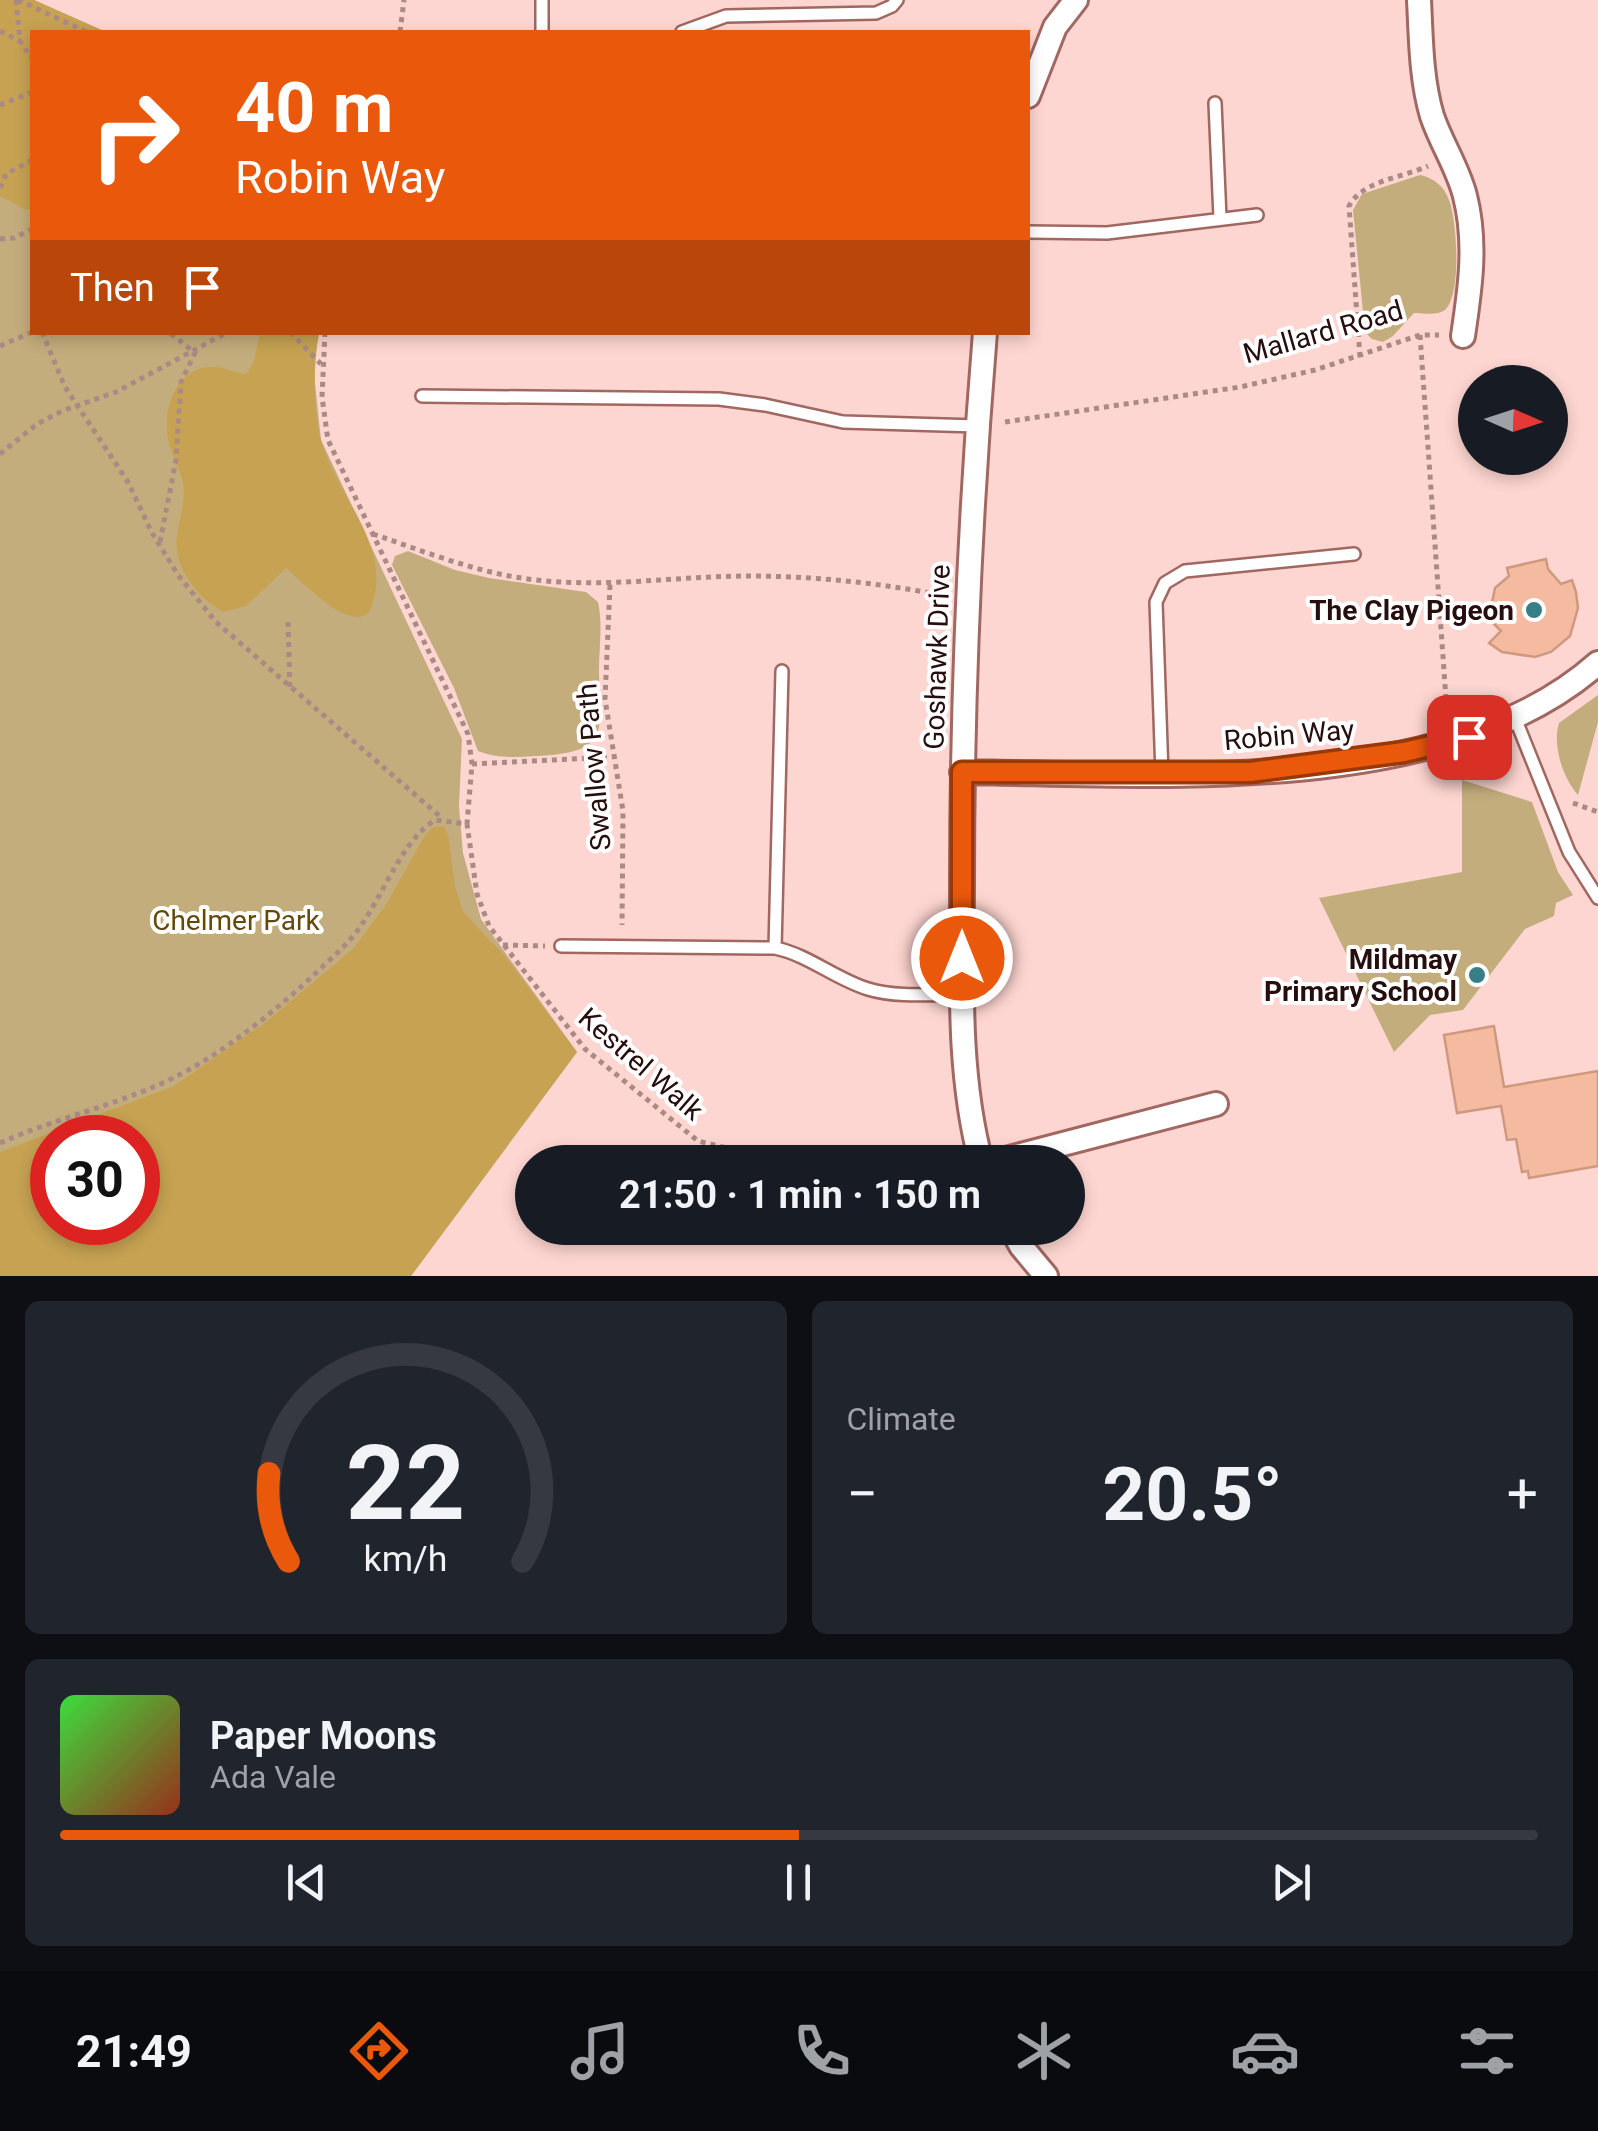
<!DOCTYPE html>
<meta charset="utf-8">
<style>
body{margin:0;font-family:Roboto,sans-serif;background:#20242c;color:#f1f3f6;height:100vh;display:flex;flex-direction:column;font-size:38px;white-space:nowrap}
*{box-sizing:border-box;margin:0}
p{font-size:32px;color:#9ea1a6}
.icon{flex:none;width:55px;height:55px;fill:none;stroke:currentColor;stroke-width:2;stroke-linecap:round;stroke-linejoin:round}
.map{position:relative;height:1276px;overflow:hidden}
.panel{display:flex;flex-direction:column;gap:25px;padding:25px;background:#0d0f14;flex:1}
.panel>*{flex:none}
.hud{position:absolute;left:30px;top:30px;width:1000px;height:305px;border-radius:0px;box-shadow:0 5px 15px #0003;background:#ea580c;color:#fff;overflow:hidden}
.needle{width:65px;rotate:93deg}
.controls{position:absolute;left:1458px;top:365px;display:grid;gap:20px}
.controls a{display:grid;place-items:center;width:110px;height:110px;border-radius:50%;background:#171b24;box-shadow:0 5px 15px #0003;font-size:50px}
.speed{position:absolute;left:30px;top:1115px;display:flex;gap:20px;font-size:50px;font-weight:700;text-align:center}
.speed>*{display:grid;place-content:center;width:130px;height:130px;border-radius:50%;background:#171b24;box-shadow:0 5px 15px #0003;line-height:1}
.speed .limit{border:15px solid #d22;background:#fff;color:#111}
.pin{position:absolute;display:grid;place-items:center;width:85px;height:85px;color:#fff;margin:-42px;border-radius:20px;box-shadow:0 5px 15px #0006}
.me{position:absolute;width:110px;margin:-55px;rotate:0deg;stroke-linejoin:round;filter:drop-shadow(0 0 8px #0008)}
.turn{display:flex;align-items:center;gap:35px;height:210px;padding:0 40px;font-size:45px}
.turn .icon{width:130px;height:130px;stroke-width:2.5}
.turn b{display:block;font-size:70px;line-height:85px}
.then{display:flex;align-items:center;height:95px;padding:0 40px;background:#0003;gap:20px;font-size:38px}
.big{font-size:75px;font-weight:700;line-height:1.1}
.panel .widget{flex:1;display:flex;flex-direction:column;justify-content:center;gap:15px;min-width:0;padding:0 35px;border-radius:15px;background:#20242c}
.panel .dial{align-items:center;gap:0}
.dial svg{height:260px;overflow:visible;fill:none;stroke:#363941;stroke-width:7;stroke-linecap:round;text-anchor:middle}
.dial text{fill:#f1f3f6;stroke:none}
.song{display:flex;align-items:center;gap:30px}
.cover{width:120px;height:120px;border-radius:15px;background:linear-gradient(135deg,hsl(120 70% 55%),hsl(10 70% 35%))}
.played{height:10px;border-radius:5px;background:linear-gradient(90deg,#ea580c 50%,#363941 50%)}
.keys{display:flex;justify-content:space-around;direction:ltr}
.heat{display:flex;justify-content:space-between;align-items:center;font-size:55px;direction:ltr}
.panel .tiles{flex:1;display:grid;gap:25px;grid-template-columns:1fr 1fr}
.widget:last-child{grid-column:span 2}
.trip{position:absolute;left:515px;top:1145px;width:570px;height:100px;border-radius:50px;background:#171b24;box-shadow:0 5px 15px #0003;font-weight:700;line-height:100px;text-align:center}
.tabs{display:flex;height:160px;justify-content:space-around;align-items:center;background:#090b0e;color:#9ea1a6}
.tabs .icon{width:70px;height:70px}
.tabs .current{color:#ea580c}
.tabs b{font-size:45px;color:#f1f3f6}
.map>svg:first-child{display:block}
.green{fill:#c4ad7c;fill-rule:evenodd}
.forest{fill:#c6a252;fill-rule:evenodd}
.building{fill:#f5bba1;stroke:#d0987f;stroke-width:2.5}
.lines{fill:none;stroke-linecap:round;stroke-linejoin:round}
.lane-casing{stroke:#a16761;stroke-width:16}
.street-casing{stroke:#a16761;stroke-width:28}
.path{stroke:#ab8a86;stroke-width:5;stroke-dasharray:5 5;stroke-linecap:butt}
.lane{stroke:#fff;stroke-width:11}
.street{stroke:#fff;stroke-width:22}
.route-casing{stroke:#983908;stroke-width:25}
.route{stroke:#ea580c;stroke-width:18}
.poi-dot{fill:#377f87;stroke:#fff;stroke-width:4}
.labels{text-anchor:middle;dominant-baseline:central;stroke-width:8;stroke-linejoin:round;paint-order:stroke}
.street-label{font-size:28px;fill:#250e0d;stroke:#fff}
.poi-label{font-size:28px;font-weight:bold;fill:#250e0d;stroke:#fff;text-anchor:end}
.park-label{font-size:28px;fill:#624a09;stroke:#fff}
</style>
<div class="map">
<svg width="1598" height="1276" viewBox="0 0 1598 1276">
<rect width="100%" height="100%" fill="#fed6d1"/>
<path class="green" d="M0,0H34L106,32H32V332L319,333L313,364L321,440L462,739L459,806L463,853L481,919L577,1052L411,1276H0ZM52,1138H138V1222H52Z
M1420,175C1434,178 1444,186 1449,200C1457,220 1462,295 1445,310C1437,316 1424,313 1414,313L1393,336L1383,342L1372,339L1365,332L1353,210L1362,194Z
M408,551L455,570L489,578L586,592L598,602C603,625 599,647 599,671C600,731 612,752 538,756C516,757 498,759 478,751L454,688L392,565L395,556Z
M1598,695V722L1578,795C1563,778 1552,746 1559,723Z
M1462,780L1532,802L1558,872L1573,895L1556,903L1554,916L1525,929L1463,1010L1430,1015L1394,1052L1319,898L1462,872Z"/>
<path class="forest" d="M0,0H34L106,32H32V208L26,210L0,196Z
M260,333H319C313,366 313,406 321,440C336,496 392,543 372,605C360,643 300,580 286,568L246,606L223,612C198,598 172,566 177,536C179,518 186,503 183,483C180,468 171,454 168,439C162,410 175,371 208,367C222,365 233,373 246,374L254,361Z
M444,826L448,835L455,886L463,912L504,955L577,1052L411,1276H0V1152L174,1086L266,1022L354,948L387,903L425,835L433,827ZM52,1138H138V1222H52Z"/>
<path class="building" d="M1546,559L1548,569L1561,584L1572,580L1576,592L1578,608L1570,636L1551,652L1535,657L1502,652L1489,643L1501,631L1494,624L1490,613L1495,588L1509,576L1507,568Z
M1494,1026L1504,1087L1598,1071V1166L1529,1178L1528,1171L1522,1172L1516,1139L1507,1140L1501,1106L1457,1113L1444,1035Z"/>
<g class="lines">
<g class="lane-casing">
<path id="lane" d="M542,32V0
M682,32L726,16L876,13L892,6L897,0
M1215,103L1220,218
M1028,232L1107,233L1257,215
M422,396L719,399L765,405L843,422L977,426
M1515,718L1569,852L1598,898
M1162,774L1156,602L1165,583L1185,571L1354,554
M561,946L775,948C809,955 835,979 868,989C898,998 932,994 962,994
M775,948L782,671"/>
</g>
<g class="street-casing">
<path id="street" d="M1419,0C1421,39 1421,79 1432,116C1441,143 1458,168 1465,196C1477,243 1470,289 1463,336
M1028,96L1055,27L1076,0
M962,772C1155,774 1445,799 1598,663
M981,1162C957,1072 962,975 962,882C962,698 970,515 985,332
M994,1162L1216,1104
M1011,1228L1021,1246L1046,1276"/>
</g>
<path class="path" d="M16,0L20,41L32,59
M18,0L87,32
M0,31L20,41
M400,32L404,0
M0,105L32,92
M0,188L6,174L32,160
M0,239L14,238L32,229
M42,332L65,387L128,482L152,533L178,575L216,622L442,818
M290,332L321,364
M325,332L322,397L328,440L468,734L472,764L467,824
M1420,335L1447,713
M0,346L32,332
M1360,357L1349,206C1363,180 1402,178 1428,166
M1005,422L1240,387L1315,370L1420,335H1439
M0,454L37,424L62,411L116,392L228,332
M373,534C423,551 475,572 528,579C603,589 675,576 750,576C814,576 879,583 941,595
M160,542L176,460L181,382L195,353L169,332
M610,585L605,699L623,811L622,925
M288,622L290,689
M472,764L612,757
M1573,803L1598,812
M503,945L545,946
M0,1143C49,1121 101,1109 151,1088C221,1060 293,997 347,943C380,909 396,845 435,820L467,824L477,894L489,926L585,1049L698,1141L785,1162
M923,1162L955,1155"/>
<use href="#lane" class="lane"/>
<use href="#street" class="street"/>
</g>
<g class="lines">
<g class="route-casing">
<path id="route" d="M962,958V772H1250L1404,752L1469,737"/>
</g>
<use href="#route" class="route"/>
</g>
<g class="poi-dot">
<circle cx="1534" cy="610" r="10"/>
<circle cx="1477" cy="975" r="10"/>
</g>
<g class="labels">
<g class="street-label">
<text transform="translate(1323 332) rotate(-16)">Mallard Road</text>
<text transform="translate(937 657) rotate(-88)">Goshawk Drive</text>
<text transform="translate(1289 735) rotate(-5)">Robin Way</text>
<text transform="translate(594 767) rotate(-95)">Swallow Path</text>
<text transform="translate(641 1064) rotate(41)">Kestrel Walk</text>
</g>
<g class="poi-label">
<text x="1514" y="610">The Clay Pigeon</text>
<text x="1457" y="959">Mildmay<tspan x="1457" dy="32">Primary School</tspan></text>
</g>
<g class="park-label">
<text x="236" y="920">Chelmer Park</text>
</g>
</g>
</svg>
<div class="controls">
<a><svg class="needle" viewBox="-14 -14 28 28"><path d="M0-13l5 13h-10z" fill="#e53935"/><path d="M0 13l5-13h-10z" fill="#9ea1a6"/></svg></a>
</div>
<div class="speed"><div class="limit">30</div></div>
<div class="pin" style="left:1469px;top:737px;background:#d93025"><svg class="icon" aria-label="arrive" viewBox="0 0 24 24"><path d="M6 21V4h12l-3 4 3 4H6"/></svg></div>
<svg class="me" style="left:962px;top:958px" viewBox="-20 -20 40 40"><circle r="17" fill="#ea580c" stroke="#fff" stroke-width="3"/><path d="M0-11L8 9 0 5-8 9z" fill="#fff"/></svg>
<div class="trip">21:50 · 1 min · 150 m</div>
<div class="hud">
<div class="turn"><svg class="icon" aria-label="right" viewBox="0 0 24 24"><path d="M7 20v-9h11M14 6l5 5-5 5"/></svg><div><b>40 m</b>Robin Way</div></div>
<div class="then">Then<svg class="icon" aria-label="arrive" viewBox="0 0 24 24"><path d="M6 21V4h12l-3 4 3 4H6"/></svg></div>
</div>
</div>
<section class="panel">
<div class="tiles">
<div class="widget dial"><svg viewBox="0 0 100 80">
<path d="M14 69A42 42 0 1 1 86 69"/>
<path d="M14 69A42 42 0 0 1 8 42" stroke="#ea580c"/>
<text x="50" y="56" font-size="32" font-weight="700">22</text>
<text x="50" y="72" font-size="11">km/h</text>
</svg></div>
<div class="widget"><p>Climate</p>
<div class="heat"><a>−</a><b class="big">20.5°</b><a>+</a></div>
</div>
<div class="widget">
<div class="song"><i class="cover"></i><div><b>Paper Moons</b><p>Ada Vale</p></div></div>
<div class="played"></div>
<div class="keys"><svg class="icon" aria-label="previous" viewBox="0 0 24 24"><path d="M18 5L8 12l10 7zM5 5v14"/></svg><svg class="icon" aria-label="pause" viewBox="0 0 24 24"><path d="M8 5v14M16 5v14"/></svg><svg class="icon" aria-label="next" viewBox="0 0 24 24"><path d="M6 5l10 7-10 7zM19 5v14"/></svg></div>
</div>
</div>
</section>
<nav class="tabs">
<b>21:49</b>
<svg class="icon current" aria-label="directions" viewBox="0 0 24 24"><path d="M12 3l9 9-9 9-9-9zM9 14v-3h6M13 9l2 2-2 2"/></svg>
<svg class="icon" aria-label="music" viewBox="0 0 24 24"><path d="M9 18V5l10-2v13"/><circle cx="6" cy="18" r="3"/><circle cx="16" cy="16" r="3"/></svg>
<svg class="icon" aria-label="phone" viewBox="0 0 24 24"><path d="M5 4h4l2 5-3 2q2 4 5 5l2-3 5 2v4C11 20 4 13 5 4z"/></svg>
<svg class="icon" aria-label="climate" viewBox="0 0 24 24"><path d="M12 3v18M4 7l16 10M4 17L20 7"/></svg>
<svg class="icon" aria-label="car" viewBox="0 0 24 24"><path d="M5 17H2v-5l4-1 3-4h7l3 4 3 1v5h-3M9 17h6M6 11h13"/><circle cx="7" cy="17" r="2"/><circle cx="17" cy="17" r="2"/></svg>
<svg class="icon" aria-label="filters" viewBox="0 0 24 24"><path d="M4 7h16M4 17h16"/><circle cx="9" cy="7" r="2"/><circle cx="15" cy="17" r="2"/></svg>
</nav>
